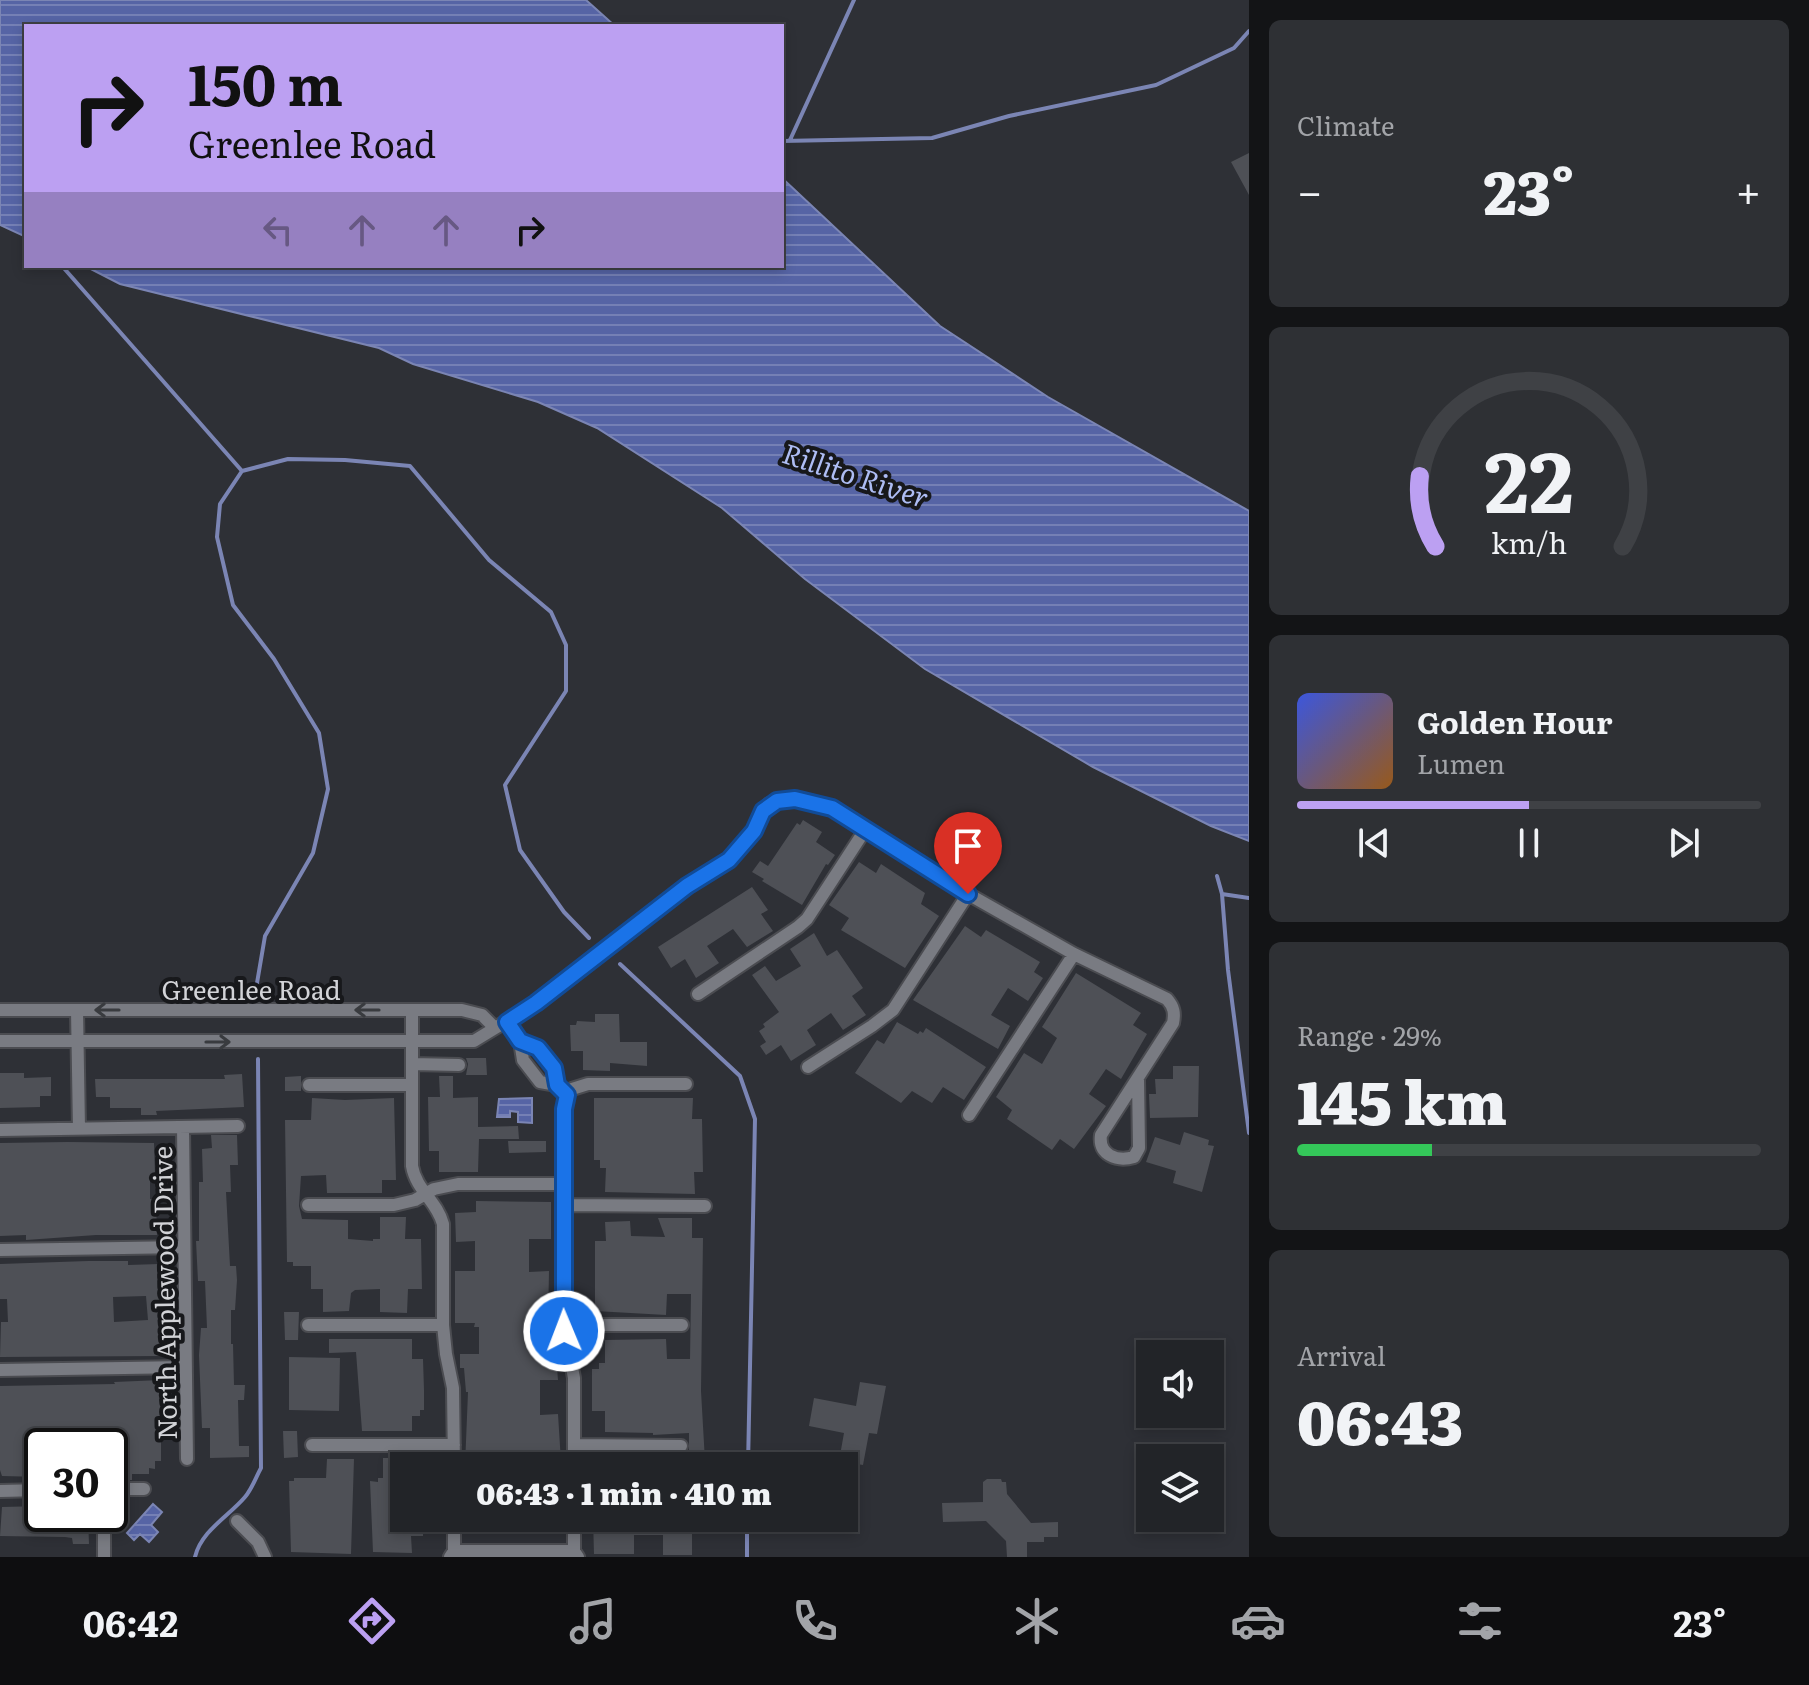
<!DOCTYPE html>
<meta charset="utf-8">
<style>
body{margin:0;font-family:Literata,serif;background:#2e3034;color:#f1f3f6;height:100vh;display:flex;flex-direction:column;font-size:30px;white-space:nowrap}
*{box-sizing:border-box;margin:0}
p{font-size:26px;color:#a2a4a8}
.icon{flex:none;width:44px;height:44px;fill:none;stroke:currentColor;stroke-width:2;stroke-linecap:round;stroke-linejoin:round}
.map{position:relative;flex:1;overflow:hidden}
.details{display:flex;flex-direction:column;gap:20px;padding:20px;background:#131416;width:560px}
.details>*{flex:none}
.hud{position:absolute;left:24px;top:24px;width:760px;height:244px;border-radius:0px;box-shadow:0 4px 12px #0003,0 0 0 2px #3f4145;background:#bca0f2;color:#111;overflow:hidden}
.tools{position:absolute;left:1136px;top:1340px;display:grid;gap:16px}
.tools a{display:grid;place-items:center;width:88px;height:88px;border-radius:0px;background:#222428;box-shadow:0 4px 12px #0003,0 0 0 2px #3f4145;font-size:40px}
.speed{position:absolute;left:24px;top:1428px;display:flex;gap:16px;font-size:40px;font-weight:700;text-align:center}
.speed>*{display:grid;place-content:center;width:104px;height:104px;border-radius:50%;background:#222428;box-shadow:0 4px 12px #0003,0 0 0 2px #3f4145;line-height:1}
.speed .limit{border:4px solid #111;border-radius:12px;background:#fff;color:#111}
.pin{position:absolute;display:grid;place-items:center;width:68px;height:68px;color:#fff;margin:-82px -34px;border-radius:50% 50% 50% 0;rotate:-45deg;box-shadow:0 0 8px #0007}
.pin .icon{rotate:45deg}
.me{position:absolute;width:88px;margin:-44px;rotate:359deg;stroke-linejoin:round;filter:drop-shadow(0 0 6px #0008)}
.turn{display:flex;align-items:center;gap:28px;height:168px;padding:0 32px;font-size:36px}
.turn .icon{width:104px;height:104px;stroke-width:2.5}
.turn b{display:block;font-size:56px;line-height:68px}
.lanes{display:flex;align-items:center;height:76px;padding:0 32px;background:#0003;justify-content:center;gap:40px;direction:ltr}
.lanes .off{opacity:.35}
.big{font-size:60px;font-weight:800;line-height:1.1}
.details .widget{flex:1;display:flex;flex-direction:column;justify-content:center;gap:12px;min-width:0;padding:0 28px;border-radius:12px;background:#2e3034}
.details .dial{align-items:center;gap:0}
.dial svg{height:208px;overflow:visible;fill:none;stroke:#3f4145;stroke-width:7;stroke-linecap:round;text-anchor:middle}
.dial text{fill:#f1f3f6;stroke:none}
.song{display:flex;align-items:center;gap:24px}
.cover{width:96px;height:96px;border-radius:12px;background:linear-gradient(135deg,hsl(230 70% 55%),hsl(30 70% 35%))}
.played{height:8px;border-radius:4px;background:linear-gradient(90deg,#bca0f2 50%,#3f4145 50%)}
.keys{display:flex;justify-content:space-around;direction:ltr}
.heat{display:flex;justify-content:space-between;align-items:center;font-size:44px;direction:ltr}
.charge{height:12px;border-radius:6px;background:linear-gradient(90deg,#34c759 29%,#3f4145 0)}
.trip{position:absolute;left:390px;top:1452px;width:468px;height:80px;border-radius:0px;background:#222428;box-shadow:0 4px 12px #0003,0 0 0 2px #3f4145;font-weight:800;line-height:80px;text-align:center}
.menu{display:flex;height:128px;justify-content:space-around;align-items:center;background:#0e0e10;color:#a2a4a8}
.menu .icon{width:56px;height:56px}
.menu .active{color:#bca0f2}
.menu b{font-size:36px;color:#f1f3f6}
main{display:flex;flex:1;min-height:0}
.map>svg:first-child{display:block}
.water{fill:url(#water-rules);stroke:#7b85b4;stroke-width:2}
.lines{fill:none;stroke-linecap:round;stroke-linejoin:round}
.stream{stroke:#7b85b4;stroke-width:4}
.building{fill:#4e5056;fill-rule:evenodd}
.minor-casing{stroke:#4b4c51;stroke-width:16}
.minor{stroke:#797b82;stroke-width:12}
.oneway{stroke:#393b3f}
.route-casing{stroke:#114b97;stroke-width:20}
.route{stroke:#1a73e8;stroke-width:14}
.labels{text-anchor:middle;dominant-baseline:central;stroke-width:8;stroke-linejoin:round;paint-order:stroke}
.street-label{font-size:26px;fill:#d2d3d7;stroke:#17181b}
.water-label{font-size:28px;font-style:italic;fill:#aebdf4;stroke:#17181b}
</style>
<main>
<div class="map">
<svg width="1249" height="1557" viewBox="0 0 1249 1557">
<defs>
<pattern id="water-rules" width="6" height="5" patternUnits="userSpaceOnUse" patternTransform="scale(2)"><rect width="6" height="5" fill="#5664a5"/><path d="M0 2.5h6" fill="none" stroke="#7580b5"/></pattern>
</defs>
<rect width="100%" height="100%" fill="#2e3036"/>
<path class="water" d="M0,0H586L615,26H26V237L0,225Z
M782,178L940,326L1048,397L1249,511V841L1211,826L1093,767L925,669L805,579L722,508L597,428L538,402L413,364L379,348L120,284L85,266H782Z
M532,1098V1123L518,1122V1112L510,1111V1117H497L499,1099Z
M153,1504L162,1512L151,1525L158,1532L149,1542L140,1534L134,1540L127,1533Z"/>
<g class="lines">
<path class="stream" d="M790,140L854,0
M782,141L932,138L1009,116L1156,85L1234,48L1249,31
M62,266L242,471
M1217,876L1222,894L1249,898
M1222,894L1228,970L1249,1133
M620,964L740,1076L755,1119L748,1466
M257,999V983L265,936L313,853L328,789L319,733L274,659L233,605L217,537L220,504L242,471L288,459L345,460L410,466L489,560L551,612L566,645V691L505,785L520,850L564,912L589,938
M195,1557C201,1531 229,1516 245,1497C252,1489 256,1477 261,1468L258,1059
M747,1557V1518"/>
</g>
<path class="building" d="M1249,153V195L1231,162Z
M803,820L822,832L816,842L835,855L828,865L826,864L802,905L762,881L764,879L752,872L760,861L768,866L797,823L800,825Z
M859,862L876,873L881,864L925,893L921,904L939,916L905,968L841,930L849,918L829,905Z
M752,887L768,910L761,914L773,931L747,947L733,929L707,946L719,963L696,978L685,959L671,968L658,947Z
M965,926L981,937L986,930L1040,962L1034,972L1043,978L1028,1001L1008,988L991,1015L1010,1026L998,1049L913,1000Z
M814,933L827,956L837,950L863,988L852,996L866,1015L843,1030L831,1013L807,1030L816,1045L791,1061L781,1045L766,1055L760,1046L766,1042L759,1031L765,1027L763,1024L779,1012L752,975L765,966L776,981L801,966L790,949Z
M1076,973L1141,1013L1133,1025L1147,1034L1121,1079L1106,1069L1089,1094L1106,1106L1074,1149L1060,1139L1052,1150L1007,1119L1012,1110L996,1097L1024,1053L1042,1064L1057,1038L1042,1027Z
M595,1014H619L620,1042H647V1066L610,1063V1071L583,1070V1051H571L570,1025H576L577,1021L595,1022Z
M897,1022L918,1034L920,1031L923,1033L926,1028L986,1067L964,1100L943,1087L932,1103L912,1091L901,1103L855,1073L877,1040L884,1044Z
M466,1058H486L487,1075H466L468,1064Z
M1173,1066H1199L1198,1117L1150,1118L1149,1094H1156L1155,1079H1173Z
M0,1073H24V1078L51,1077V1096H40V1107L0,1108Z
M242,1074L244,1107L156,1111L157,1115H141V1108H110V1097H96L95,1079H225L224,1075Z
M301,1076V1091H285V1077Z
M439,1076H453V1098L478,1097V1127L518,1126L519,1139H479L478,1172H439V1151H429L428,1097H440Z
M312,1098L345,1100L394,1098L396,1180H382V1193H327L326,1175L301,1176L299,1206L302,1219L348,1220V1239L373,1241V1239H380V1217H406L405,1239H421L422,1289H408L407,1313L380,1312V1289L355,1290L351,1293L349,1311L323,1312V1289H311V1266H293V1262H287L285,1120H311Z
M594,1098H693L692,1119H702L703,1172H694L695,1194L605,1192L606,1168H600V1160H594Z
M1184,1132L1209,1140L1208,1145L1214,1146L1202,1192L1173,1183L1176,1171L1146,1162L1155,1137L1180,1145Z
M211,1135H237L238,1165H230L231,1192H226L230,1266H236L237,1280L235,1310H231V1344H233L234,1385H245L244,1400H238L239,1446H249V1457L210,1458V1428H202L199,1355L201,1328H207L205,1281H198L196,1241H199V1182H203L202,1149L212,1148Z
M508,1141H546V1152L509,1153Z
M68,1142L154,1143L155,1175H150V1199H156L157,1235H96L26,1240V1235L0,1236V1143Z
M476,1201L551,1202V1239H529V1272L549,1271L548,1322H537L536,1353L556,1354L558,1380H540V1415L558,1414L561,1462L540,1463V1466H465L468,1392H466L464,1368H460V1354H479V1327H474L475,1323H455V1271H475V1241L456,1242L455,1213L476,1212Z
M658,1218H692V1238H703L701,1391L705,1461H689V1433L653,1435V1433L605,1432V1411H592V1369H599V1363H605V1340L666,1339L667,1359H690L691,1294H667L666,1315L595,1311V1241H606L605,1222L630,1221L631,1236L665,1237Z
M88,1261H128V1265L159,1264L160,1268H166L167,1277H170V1351H160V1356L0,1357L1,1322H8L7,1299H0V1264ZM146,1296L148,1320L114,1322L113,1297Z
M284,1312H299L298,1340H285Z
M329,1339H412V1359H423L424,1390V1410H420V1416H412V1431H362L356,1352L329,1353Z
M289,1357L340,1358L339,1411L289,1410Z
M161,1380V1461H155V1469L149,1468V1474H132V1480H116V1472L110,1473V1446H42V1477L2,1476L0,1470V1386L115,1384L114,1382Z
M860,1382L886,1386L877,1434L869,1433L863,1465L839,1461L844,1433L809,1426L814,1398L856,1406Z
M283,1431H297L298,1457L284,1458Z
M383,1458H404V1518H423V1536H411L412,1553L373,1552L370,1481L378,1482V1478H383Z
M327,1459H354L351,1554L291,1552L289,1481H294V1478H326Z
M987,1479H1001L1002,1482H1006L1007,1494L1031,1523L1058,1522V1537H1044V1542H1027V1557H1007L1006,1541L986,1521L943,1522L942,1503L983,1502V1482Z
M42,1506V1514L88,1516L89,1544H73L72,1538L65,1537L0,1536L2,1507Z
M491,1518H539V1534H496V1529H491Z
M593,1518H697V1530H692V1555H663V1535H634V1554H594Z"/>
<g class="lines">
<g class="minor-casing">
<path id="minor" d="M698,994L798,927L807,919L865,830
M0,1010H462L482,1015L495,1028
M77,1010L79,1129
M412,1010V1166C416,1190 437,1201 443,1224V1325L446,1354L453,1388L454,1466
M507,1022L520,1041L523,1060L540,1082L557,1085L567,1095L564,1109V1325L574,1378V1466
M0,1041H474L536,1003L687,886L729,860L754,831L769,804L787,799L832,808L968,894L1074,954L1167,999C1174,1007 1175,1013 1173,1023L1101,1135C1098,1155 1117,1162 1134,1157L1139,1148L1138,1078
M520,1041C540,1045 557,1065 557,1085
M412,1064L459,1065
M808,1067L872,1026L893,1010L968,894
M309,1085H412
M567,1095L572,1089L588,1084H686
M969,1115L1074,954
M183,1127L187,1459
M0,1130L238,1126
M308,1205H394L415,1200L434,1189L458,1184H564
M564,1205L705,1206
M0,1250L184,1247
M308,1325H443
M564,1325H682
M0,1370L186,1367
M312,1445H454
M574,1445L681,1446
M110,1489H144
M0,1491L42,1490
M104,1514V1557
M454,1518V1551
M237,1521L258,1542L265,1557
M574,1551V1518
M450,1557L454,1551H574L578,1557"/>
</g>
<use href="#minor" class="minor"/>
</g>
<defs><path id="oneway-shaft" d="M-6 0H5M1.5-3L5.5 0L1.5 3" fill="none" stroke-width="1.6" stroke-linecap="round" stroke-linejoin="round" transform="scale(2)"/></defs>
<g class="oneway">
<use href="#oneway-shaft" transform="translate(107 1010) rotate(-180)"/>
<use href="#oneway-shaft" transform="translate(367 1010) rotate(-180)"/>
<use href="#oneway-shaft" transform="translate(218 1042)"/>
</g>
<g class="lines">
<g class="route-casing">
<path id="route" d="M564,1331V1109L567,1095L557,1085L554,1068L538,1048L520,1041L507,1022L536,1003L687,886L729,860L754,831L763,811L777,801L795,799L832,808L968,894"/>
</g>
<use href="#route" class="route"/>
</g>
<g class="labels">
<g class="street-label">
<text x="251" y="988">Greenlee Road</text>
<text transform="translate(163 1293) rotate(-91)">North Applewood Drive</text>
</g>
<g class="water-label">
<text transform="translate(856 474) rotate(18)">Rillito River</text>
</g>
</g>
</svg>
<div class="tools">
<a><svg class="icon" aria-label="sound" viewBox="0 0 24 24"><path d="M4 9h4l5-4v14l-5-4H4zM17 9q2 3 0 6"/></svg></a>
<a><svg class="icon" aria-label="layers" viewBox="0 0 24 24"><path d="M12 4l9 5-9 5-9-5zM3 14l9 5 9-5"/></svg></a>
</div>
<div class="speed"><div class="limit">30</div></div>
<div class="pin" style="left:968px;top:894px;background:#d93025"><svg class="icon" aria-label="arrive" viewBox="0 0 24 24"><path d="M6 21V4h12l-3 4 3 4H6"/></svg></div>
<svg class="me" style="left:564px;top:1331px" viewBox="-20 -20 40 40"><circle r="17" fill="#1a73e8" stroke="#fff" stroke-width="3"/><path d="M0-11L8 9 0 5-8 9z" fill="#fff"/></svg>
<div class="trip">06:43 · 1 min · 410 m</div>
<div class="hud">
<div class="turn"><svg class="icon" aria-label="right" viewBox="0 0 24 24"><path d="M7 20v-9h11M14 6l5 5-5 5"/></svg><div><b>150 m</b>Greenlee Road</div></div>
<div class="lanes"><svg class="icon off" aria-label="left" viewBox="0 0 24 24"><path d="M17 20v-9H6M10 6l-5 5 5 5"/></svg><svg class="icon off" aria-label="ahead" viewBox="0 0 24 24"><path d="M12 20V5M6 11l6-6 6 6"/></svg><svg class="icon off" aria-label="ahead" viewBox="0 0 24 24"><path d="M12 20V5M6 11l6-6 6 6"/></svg><svg class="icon" aria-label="right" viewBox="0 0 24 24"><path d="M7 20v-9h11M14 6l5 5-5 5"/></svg></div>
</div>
</div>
<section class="details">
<div class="widget"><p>Climate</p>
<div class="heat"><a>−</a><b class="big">23°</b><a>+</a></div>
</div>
<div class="widget dial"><svg viewBox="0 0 100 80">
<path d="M14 69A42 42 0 1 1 86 69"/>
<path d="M14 69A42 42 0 0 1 8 42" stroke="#bca0f2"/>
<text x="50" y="56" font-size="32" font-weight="700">22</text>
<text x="50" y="72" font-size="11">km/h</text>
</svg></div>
<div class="widget">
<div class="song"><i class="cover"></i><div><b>Golden Hour</b><p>Lumen</p></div></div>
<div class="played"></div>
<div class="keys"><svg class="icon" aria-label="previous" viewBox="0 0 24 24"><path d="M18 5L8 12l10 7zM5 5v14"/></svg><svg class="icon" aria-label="pause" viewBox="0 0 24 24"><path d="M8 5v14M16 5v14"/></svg><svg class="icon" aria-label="next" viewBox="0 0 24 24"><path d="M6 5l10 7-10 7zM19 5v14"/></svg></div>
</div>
<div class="widget"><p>Range · 29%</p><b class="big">145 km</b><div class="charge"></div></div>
<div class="widget"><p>Arrival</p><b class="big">06:43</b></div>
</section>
</main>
<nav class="menu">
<b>06:42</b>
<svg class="icon active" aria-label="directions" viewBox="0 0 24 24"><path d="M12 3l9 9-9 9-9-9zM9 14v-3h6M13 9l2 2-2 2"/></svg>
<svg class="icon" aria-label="music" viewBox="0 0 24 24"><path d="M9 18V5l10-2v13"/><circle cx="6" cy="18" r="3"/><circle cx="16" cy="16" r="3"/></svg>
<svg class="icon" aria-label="phone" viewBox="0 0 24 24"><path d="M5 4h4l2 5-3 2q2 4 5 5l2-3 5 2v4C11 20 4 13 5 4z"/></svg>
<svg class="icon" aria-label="climate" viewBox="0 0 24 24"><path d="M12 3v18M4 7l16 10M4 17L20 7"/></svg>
<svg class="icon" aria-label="car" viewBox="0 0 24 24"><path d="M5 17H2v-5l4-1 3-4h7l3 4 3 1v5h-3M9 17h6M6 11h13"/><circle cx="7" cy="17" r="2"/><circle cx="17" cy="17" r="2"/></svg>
<svg class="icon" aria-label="filters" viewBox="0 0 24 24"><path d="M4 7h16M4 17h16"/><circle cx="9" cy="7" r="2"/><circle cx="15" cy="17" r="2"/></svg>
<b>23°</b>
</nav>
